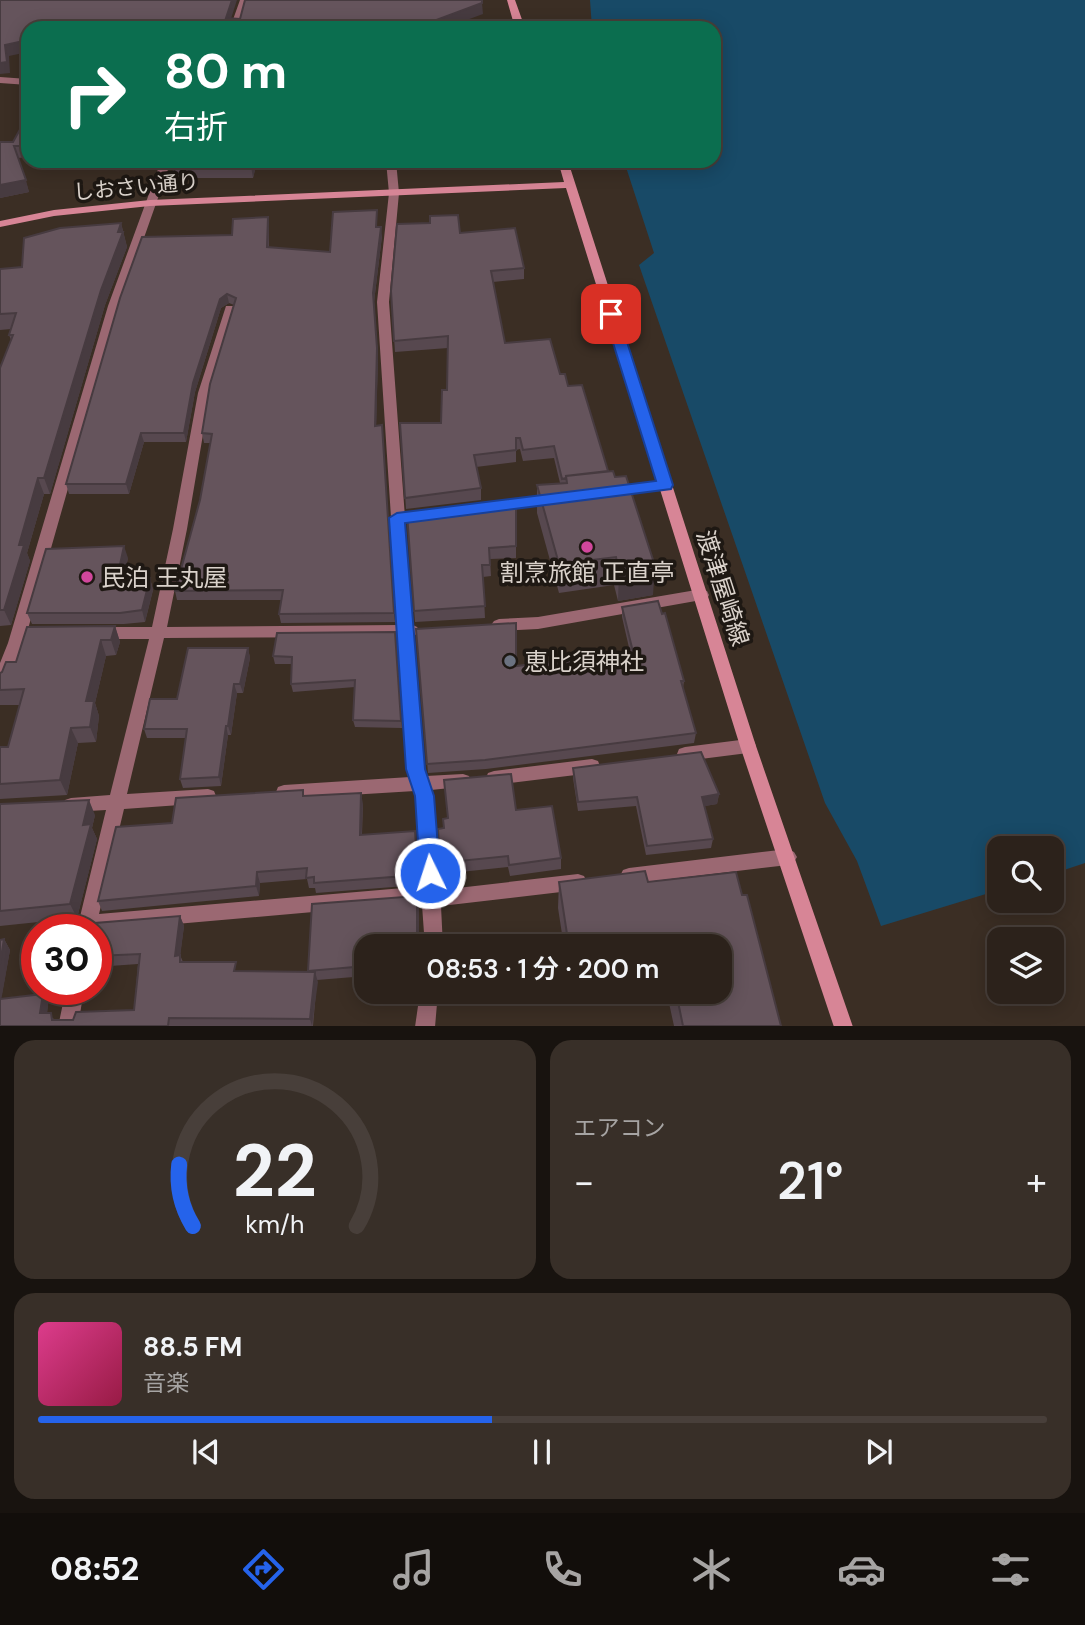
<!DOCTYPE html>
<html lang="ja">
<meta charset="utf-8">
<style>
body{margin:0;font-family:"DM Sans","Noto Sans JP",sans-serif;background:#382f28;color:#f1f3f6;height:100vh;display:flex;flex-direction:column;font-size:26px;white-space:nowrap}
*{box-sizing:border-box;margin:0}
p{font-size:23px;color:#a6a4a3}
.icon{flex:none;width:38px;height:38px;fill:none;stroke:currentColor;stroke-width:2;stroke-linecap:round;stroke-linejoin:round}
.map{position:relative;height:1026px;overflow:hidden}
.drawer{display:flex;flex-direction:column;gap:14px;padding:14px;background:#18130f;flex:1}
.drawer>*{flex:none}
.hud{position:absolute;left:21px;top:21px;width:700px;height:147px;border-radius:21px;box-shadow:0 4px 18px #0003,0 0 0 2px #483f3a;background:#0b6e4f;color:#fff;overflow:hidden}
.fabs{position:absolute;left:987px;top:836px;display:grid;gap:14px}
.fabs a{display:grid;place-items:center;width:77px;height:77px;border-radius:14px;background:#2c221b;box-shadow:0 4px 18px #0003,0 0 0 2px #483f3a;font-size:35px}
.speed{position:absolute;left:21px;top:914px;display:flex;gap:14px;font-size:35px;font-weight:700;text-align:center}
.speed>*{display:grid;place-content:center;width:91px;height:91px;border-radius:50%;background:#2c221b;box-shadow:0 4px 18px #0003,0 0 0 2px #483f3a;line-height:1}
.speed .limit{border:10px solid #d22;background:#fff;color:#111}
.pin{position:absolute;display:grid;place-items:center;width:60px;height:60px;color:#fff;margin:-30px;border-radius:14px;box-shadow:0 4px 10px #0006}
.me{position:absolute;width:77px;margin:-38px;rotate:356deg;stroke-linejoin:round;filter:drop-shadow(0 0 5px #0008)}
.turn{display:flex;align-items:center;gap:24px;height:147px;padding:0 28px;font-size:32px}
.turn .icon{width:91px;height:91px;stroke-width:2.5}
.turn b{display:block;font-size:49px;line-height:60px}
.big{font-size:52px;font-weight:600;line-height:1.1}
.drawer .card{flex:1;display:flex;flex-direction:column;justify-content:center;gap:10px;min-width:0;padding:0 24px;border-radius:21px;background:#382f28}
.drawer .dial{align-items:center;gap:0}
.dial svg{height:182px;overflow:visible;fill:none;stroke:#483f3a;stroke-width:7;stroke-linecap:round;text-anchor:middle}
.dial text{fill:#f1f3f6;stroke:none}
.song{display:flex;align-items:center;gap:21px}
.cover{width:84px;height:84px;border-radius:10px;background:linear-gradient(135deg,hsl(330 70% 55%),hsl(340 70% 35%))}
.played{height:7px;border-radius:4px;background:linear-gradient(90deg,#2563eb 45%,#483f3a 45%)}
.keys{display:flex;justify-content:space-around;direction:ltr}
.heat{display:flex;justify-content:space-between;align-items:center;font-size:38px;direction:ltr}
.drawer .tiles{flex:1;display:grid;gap:14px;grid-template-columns:1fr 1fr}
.card:last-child{grid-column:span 2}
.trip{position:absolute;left:354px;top:934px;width:378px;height:70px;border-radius:21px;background:#2c221b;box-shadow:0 4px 18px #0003,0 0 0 2px #483f3a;font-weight:600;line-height:70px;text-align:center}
.tab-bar{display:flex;height:112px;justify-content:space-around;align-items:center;background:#120e0b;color:#a6a4a3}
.tab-bar .icon{width:49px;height:49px}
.tab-bar .selected{color:#2563eb}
.tab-bar b{font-size:32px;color:#f1f3f6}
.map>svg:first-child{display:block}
.water{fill:#184a67}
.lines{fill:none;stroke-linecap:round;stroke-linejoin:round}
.street{fill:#9b6872;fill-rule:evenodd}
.secondary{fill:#d78596;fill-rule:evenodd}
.wall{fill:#57484f}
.shaded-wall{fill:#473b40}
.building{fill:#65545c;stroke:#473b40;stroke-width:2}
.route{fill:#2563eb;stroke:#184099;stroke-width:2}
.hotel-dot{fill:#d1479c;stroke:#1e1813;stroke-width:2.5}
.worship-dot{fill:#6b7280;stroke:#1e1813;stroke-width:2.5}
.labels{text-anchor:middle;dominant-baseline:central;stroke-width:7;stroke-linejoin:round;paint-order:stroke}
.far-street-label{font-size:21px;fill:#dad2cb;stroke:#1e1813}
.poi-label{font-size:24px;fill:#dad2cb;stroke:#1e1813;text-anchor:start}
.street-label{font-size:24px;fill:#dad2cb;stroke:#1e1813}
</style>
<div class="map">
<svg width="1085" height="1027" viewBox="0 0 1085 1027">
<rect width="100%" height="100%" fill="#3b2e24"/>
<path class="water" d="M590,0H1085V863L1052,874V849H999V890L881,926L857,861L825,803L639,265L654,253L624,161H714V28H592Z"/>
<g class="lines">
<path class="street" d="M240,0H248L240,28H230Z
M0,77L28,79V85L0,83Z
M161,161H171L120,306L24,643L6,686L0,688V663L8,643L108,306Z
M386,161H396L399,193L389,302L413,625L417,627L420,631L414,636L423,769L426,776L463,774L469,776L471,781L469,786L431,790L440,890L578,874L584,876L587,882L584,888L578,890L441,906L443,947H425L422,905L415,903L96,931L77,929L106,810L71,812L65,810L63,805L65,800L71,798L110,795L149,639H100L95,637L92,633L95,629L100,627H152L173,529L198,393L226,306H234L236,309L210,393L187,529L167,627L398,625L377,302L389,193ZM398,637L407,769L410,777L284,785L278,787L276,792L278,797L284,799L415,791L422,888L415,887L99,914L124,809L208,803L214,801L216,796L214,791L208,789L127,794L164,638Z
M666,480L673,485L671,488L611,497L604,492L611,487Z
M556,494L563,499L561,502L500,511L493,506L500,501Z
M702,589L707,591L709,595L707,599L538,629L499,631L494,629L491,625L494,621L499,619L538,617Z
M748,739L754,741L756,746L754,751L748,753L685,761L679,759L677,754L679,749L685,747Z
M592,759L598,761L600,766L598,771L592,773L494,785L488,783L486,778L488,773L494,771Z
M788,849L794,852L797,857L794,862L788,865L629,884L623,882L620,876L623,870L629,868Z
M66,989H84L78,1027H58Z
M420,992H438L435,1027H415Z"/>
<path class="secondary" d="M507,0H515L525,28H515Z
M558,161H568L756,746L853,1027H834L740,746L566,188L150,206L54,216L0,227V221L54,210L150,200L564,182Z"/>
</g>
<path class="wall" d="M28,115V157L18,158L29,192L0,198V142H13Z
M173,161H276L257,162L253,178H174L172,166Z
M346,161H385L384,168L347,170Z
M398,161H506L399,168Z
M377,210V227L382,236L374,302L378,357L376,426L395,622L281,623L279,614L281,600H177L175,591L200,500L211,443H204L202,433L234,305L229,303L221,308L195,392L186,442H144L129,494H69L66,484L232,235L268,217L269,226V247L330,252Z
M121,223L127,247L105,305L50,494H44L27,553L30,561L11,625L0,626V368L11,340L9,335L11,329L0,330V269L22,267Z
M460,233L524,268V279L493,282L505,343L560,374L568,386L608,471L653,595L618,601L614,585L559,593L537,513V485L560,483L554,458L523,461L520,449L516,450V462L476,467L481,488V500L406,509L400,423H441L447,390L448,348L395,352L391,291Z
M516,503V558L490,559L491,576L483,577L485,618L415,622L407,513Z
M128,558L123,579L150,578L153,590L145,622L124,624H32L27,613Z
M622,607L684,681L683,688L696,733L694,743L486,769L428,773L416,629L517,666L630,652L622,617Z
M115,626L120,642L116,655L106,656L95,703L99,716L96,742L78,743L67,795L0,799V747H8L20,705H0V673L16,662Z
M396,640L402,728L355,727L353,720L355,687L293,692L291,684L292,664H275L273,656Z
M248,648L250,658L243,693H237L231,735H228L221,786L183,788L180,779L186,738H147L144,729L177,699Z
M573,768L719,794L717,804L704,806L713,839L711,848L646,855L636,806L578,811L573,778Z
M304,796L363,804L362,834L416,841L419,885L316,893L315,888H309L307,879L260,883L259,896L102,911L98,901L172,823Z
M0,804L95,815L92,828L97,839L77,918L0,926Z
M516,810L561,858V869L510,876L508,867L441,874L438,829L444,828Z
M559,882H648L742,895L781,1026H674L669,1003L661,1004L659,992H719V947H564L558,908Z
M419,907V947H366V976L317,980L313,1026H0L4,939L10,950L1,999L43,994L48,1004L47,1013L55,1020H73L134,1010L138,964L96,967V929L180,916L184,926L180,955L183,962L239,972H308V971Z"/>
<path class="shaded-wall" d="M232,0H237L228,28L226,18Z
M482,3L483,14L445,28H415Z
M28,40V52L9,56L10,73L0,74V63L5,45Z
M253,161H257V162L253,178L251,166Z
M26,180L29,192L0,198V185Z
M268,217L269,226L268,256L267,247Z
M121,223L127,247L105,305L50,494L44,478Z
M381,227L382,236L374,302L378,357L376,435L375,426L373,293Z
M227,294L229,303L221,308L195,392L186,442L184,433L193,383L220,299Z
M141,433L144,442L129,494L126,484Z
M38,478L44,494L27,553L30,561L11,625L4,610L19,545Z
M124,546L128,558L121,591L117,579Z
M655,566L653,595L618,601L619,572Z
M150,578L153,590L145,622L142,610Z
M115,626L120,642L116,655L111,640Z
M101,640L106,656L95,703L99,716L96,742L90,727L86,701Z
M248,648L250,658L243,693L240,684Z
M234,684L237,693L231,735L228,726Z
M226,726L228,735L221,786L219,777Z
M71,728L78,743L67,795L60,780Z
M361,793L363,804L361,845L360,835Z
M719,794L717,804L700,807L702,797Z
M89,800L95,815L92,828L97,839L77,918L70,904L83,825Z
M257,872L260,883L259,896L256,886Z
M417,896L419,907V947H417Z
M180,916L184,926L179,966L175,956Z
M4,939L10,950L0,1007V964Z
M315,972L318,982L312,1026L310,1019Z
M43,994L48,1004L46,1023L40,1013Z"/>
<path class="building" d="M0,0H232L226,18L240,19L245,0H482V3L415,28H28V40L5,45L7,62L0,63Z
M28,115V146H14L26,180L0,185V142H13Z
M173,161H253L251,166H172Z
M377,210L376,227H381L373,293L377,348L375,426L382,425L394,613L279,614L283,590L175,591L200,500L212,434L202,433L210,384L236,298L227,294L220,299L193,383L184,433H141L126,484H66L120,298L142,237L232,235L233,219L268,217L267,247L330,252L333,212Z
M458,215L460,233L515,228L524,268L491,271L505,343L550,339L560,374H565L568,386L582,385L608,471L566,476V478L562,479L554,446L523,450L520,438H516V450L474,455L481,488L405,498L400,423H441L442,390H447L448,336L394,341L391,291L397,224L430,223V216Z
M121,223L118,232H123L101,290L44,478H38L19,545H24L4,610H0V368L13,335H9L16,313L0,314V269L22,267L24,238L60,228Z
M613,471L615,477L626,476L655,566L619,572L616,557L559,564L537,485L567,483L566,476Z
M483,503H516V546L489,548L490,565H482L485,606L414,611L407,513Z
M124,546L117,579L150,578L142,610L120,613H27L46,549Z
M658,601L662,614L665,613L684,681H681L696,733L485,760L427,764L416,629L516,623V666L633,652L622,607Z
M115,626L111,640H101L86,701H94L90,727L71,728L60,780L0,784V747H8L24,689L0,690V673L2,672L6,662H16L27,627Z
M395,632L401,721L353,720L355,680L291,684L292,657L273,656L277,633Z
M188,648H248L240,684H234L228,726H226L219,777L180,779L187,729H144L150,699H177Z
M701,752L719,794L702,797L713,839L647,846L637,797L578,802L573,768Z
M511,774L516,810L552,806L561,858L509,865L508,856L440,863L438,829L444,828L443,819L448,818L444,780Z
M303,790V796L361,793L360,835L415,831L418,875L314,883V877L306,878L307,868L257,872L256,886L98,901L116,827L172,823L176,798Z
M89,800L83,825L91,824L70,904L0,911V804Z
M645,871L648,882L736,872L742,895H747L781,1026H683L676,992H719V947H659L657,941L606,947H569L559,882Z
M417,896V947H366V966L308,971L312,904Z
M180,916L175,956L180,955V962H236L234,971L315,972L310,1019L169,1018L168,1026H0V999L43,994L40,1013H51L52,1020H73L76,1012L134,1010L140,954L96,956V929H94L95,923Z
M4,939L0,964V940Z"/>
<path class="route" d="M611,309L618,314L673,485L671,489L405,523L425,769L434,796L440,873L437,880L430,882L423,880L420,873L415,796L406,769L389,518L397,513L656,481L604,314Z"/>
<g class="hotel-dot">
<circle cx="587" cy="547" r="7"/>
<circle cx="87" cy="577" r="7"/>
</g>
<circle class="worship-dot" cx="510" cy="661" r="7"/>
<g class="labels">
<g class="far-street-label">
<text transform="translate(136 187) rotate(-5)">しおさい通り</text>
</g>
<g class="poi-label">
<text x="587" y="572" text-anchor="middle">割烹旅館 正直亭</text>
<text x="101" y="577">民泊 王丸屋</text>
<text x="524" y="661">恵比須神社</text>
</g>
<g class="street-label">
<text transform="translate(723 588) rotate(72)">渡津屋崎線</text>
</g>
</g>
</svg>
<div class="fabs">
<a><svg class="icon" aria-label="search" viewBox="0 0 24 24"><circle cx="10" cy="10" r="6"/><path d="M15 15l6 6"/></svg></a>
<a><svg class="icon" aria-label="layers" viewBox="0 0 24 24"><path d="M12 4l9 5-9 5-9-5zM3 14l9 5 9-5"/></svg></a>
</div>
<div class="speed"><div class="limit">30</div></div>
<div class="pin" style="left:611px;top:314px;background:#d93025"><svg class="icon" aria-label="arrive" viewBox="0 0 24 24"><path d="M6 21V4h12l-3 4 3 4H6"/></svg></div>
<svg class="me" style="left:430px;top:873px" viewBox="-20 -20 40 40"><circle r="17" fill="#2563eb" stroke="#fff" stroke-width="3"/><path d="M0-11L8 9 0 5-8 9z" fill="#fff"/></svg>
<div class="trip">08:53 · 1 分 · 200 m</div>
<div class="hud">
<div class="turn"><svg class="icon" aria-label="right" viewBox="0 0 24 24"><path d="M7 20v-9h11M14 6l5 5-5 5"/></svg><div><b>80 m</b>右折</div></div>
</div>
</div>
<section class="drawer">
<div class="tiles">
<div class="card dial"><svg viewBox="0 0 100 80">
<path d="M14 69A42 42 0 1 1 86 69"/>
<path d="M14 69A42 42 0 0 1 8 42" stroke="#2563eb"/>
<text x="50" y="56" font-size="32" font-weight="700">22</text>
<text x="50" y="72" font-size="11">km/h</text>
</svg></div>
<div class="card"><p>エアコン</p>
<div class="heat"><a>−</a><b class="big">21°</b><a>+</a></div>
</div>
<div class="card">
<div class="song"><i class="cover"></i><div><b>88.5 FM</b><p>音楽</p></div></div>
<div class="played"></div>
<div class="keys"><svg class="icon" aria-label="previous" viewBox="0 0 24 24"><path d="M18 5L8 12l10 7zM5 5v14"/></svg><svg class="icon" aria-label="pause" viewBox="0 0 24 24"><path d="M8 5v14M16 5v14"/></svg><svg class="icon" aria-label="next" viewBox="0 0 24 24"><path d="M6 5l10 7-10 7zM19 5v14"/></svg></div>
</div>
</div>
</section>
<nav class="tab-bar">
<b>08:52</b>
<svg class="icon selected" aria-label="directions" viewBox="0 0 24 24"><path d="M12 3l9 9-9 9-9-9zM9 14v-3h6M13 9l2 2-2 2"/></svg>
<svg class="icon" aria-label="music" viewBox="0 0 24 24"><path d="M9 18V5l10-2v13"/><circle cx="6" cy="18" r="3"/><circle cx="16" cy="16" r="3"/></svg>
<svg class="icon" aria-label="phone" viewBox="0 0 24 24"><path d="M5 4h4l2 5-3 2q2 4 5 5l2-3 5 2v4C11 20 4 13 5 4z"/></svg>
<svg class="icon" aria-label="climate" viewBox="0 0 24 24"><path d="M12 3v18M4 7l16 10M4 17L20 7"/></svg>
<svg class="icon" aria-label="car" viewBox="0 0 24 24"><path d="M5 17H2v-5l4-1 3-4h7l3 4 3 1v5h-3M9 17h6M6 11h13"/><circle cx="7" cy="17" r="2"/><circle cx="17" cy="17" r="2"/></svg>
<svg class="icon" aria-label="filters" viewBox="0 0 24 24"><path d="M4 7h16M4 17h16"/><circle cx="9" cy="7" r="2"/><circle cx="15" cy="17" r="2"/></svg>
</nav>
